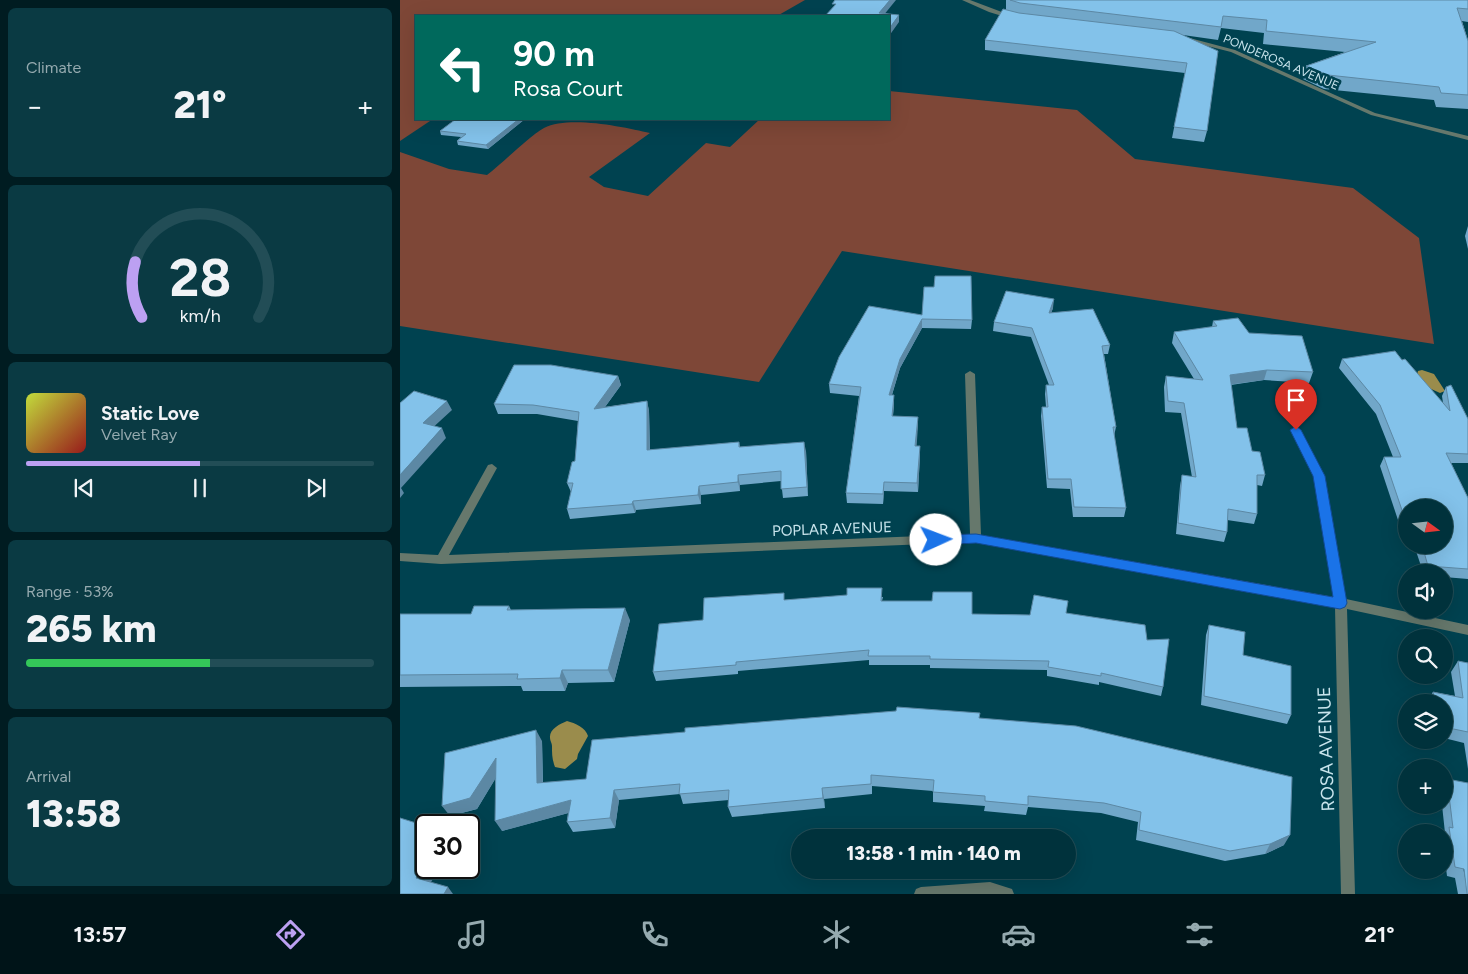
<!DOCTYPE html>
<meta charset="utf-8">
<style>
body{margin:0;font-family:Figtree,sans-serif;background:#0a3a43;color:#f1f3f6;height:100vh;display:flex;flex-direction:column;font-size:19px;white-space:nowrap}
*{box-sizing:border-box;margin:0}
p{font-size:16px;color:#95aaaf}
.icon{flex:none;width:28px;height:28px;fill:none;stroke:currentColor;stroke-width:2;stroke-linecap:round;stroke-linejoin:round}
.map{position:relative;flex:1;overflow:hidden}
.sheet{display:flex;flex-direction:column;gap:8px;padding:8px;background:#001c21;width:400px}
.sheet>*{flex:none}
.hud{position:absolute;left:15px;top:15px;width:475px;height:105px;border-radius:0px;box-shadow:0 5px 20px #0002,0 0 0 1px #224d56;background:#00695c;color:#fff;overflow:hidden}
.needle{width:32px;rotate:105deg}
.tools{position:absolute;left:998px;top:499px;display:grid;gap:10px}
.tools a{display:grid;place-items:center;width:55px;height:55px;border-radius:50%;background:#00323c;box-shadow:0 5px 20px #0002,0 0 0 1px #224d56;font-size:25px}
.speed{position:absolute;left:15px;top:814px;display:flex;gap:10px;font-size:25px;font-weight:700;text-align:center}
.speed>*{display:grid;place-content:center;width:65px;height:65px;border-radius:50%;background:#00323c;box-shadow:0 5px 20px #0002,0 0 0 1px #224d56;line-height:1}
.speed .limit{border:2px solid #111;border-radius:8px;background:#fff;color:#111}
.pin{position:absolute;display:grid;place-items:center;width:42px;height:42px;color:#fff;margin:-51px -21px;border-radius:50% 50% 50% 0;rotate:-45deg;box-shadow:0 0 5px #0007}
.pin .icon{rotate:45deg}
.me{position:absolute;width:55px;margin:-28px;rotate:88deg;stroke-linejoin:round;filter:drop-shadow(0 0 4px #0008)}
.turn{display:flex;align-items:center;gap:18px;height:105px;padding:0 15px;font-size:22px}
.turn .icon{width:65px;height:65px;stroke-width:2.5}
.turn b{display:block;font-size:35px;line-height:42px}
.big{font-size:38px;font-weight:800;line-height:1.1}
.sheet .widget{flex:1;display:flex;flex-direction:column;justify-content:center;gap:8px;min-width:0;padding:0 18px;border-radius:8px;background:#0a3a43}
.sheet .dial{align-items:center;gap:0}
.dial svg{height:130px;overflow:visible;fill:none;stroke:#224d56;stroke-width:7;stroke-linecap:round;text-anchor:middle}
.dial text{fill:#f1f3f6;stroke:none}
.song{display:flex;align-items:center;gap:15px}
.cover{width:60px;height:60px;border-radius:8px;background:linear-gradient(135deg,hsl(70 70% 55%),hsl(0 70% 35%))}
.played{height:5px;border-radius:2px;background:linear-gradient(90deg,#bca0f2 50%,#224d56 50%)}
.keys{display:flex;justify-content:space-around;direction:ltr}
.heat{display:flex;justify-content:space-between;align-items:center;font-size:28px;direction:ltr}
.charge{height:8px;border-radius:4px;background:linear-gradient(90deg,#34c759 53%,#224d56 0)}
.trip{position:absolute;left:391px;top:829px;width:285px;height:50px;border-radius:25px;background:#00323c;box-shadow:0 5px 20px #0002,0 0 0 1px #224d56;font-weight:800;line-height:50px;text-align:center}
.tabs{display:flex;height:80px;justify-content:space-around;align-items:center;background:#001418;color:#95aaaf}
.tabs .icon{width:35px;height:35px}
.tabs .selected{color:#bca0f2}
.tabs b{font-size:22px;color:#f1f3f6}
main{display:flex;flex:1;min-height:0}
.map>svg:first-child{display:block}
.green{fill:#7e4737}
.water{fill:#9a8c4c}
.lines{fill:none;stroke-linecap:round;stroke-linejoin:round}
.minor{fill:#66786c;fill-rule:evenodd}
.wall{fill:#71a7c9}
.shaded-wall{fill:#5c88a4}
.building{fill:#83c2ea;stroke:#5c88a4}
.route{fill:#1a73e8;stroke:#114b97}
.labels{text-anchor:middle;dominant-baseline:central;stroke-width:5;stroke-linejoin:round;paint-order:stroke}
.far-street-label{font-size:12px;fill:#c9e5ed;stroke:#004250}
.street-label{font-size:15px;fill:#c9e5ed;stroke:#004250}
.near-street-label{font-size:18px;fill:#c9e5ed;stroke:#004250}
</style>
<main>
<section class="sheet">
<div class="widget"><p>Climate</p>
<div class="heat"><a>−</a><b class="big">21°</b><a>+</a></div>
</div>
<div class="widget dial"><svg viewBox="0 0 100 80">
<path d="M14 69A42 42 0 1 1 86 69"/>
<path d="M14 69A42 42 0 0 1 10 35" stroke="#bca0f2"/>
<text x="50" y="56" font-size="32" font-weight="700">28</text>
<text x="50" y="72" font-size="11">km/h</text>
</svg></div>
<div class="widget">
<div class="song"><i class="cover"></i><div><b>Static Love</b><p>Velvet Ray</p></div></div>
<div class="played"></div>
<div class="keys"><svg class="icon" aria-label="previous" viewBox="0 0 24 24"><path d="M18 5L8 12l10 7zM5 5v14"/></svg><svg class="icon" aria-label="pause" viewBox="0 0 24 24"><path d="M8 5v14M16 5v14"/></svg><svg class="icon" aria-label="next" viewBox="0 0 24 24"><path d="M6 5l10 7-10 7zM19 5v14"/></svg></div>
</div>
<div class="widget"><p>Range · 53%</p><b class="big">265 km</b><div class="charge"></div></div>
<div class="widget"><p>Arrival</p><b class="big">13:58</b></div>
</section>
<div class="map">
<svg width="1068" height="894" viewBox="0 0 1068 894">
<rect width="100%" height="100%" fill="#004250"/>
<path class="green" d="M0,0H405L377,16H16V119H33L0,141Z
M489,91L677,110L735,159L953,188L1019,238L1034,344L442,251L359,382L0,326V152L49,169L87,175C104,162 127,138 144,128C169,115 224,127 250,133L189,177L204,187L248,196L306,143L330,147L360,119H489Z"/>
<path class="water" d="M1022,370L1034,374L1045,391L1040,393L1029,388L1017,375L1018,371Z
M167,721C175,723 186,728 188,736L178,754L177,759L165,769L155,767C152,759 152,754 152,746C152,743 150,741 150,738C149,729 160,724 167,721Z"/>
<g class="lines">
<path class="minor" d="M562,0H570L615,17L612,19L589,12Z
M782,36L835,50L975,113L1068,136V140L971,115L831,52L780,39V37Z
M570,371L575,374L581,535L934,597L914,476L891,430L896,427L901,430L924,476L946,599L1068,625V635L947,609L955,894H941L935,607L576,542L41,564L0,561V553L38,555L88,465L92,464L97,468L49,555L570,534L565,374Z
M590,882L612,889L614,894H514L516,889L521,887Z"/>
</g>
<path class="wall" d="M606,0H1068V22L1062,21L1068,41V109L1036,107L1034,100L924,89L903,79L906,66L945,52L863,44L864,33L821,28L818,40L783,35L807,131L804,142L772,138L785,73L585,50V40L606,10Z
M56,119H125L88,149L58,145L57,141L61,137L41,135L40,131Z
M1068,226V249L1065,236Z
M653,308L651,313L710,345L708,354H704L716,427L714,436L726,508L724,517H673L670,489L647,488L641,416L642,407H646L645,394L646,385H649L631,337L593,331L594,322Z
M522,315L572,320L571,329L522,328L500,368L492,395H494V404L493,416L518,417L516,446H520V455L518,492L484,491L483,504L447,503L446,493L459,396L430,393L429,384Z
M813,321L849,333L913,372L909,383L864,380L831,385L837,428L852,451L865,475L862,486L857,485V514L854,524L827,520V532L824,542L776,534L780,486L782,475L792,477L781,413L765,412L764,387L766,376L794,379L772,343L774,332L812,327Z
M942,359L1043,403L1042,396L1046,387L1068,419V463H1051L1068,498V579L1044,577V572H1023L1014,545H1013H1044L1006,508V544L980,466L984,457H993L976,414L939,368Z
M218,376L221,385L205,407L247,401L249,411L250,450L339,442L340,447L406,451L408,496L383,498L381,481L340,485V491L301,495V504L236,510L235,513L170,519L167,509L171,492L167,483L175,461L178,421L137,414H98L94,404Z
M483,597L482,601L572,614L630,615L666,613L747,640L763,687L761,696L699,682V685L647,676V670L530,668V665H469V660L338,671V674L256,681L253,672L303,620L385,600Z
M109,606L111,610L230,620L214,682L168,683L165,691H123L121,686L0,687V614H71Z
M809,625L843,655L891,715L887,724L801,705L806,635Z
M1058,661L1068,663V769L1064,743L1044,738V702H1027L1033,692L1055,696L1051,672Z
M579,718L884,845L865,854L825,861L736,840L738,822L701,813L628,807L626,815L584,811L585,806L533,802V791L472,786V794L424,799L425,808L332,817L328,807L329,800L283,804L280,794L219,800L215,828L173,832L167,822L168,813L102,831L95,779L77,809L50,816L142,741L143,783L186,779Z
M1047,779L1068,894H1058L1055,878L1047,876L1044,852V834L1045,833L1042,805H1044V783Z"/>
<path class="shaded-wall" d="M490,0H496L483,16L479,13Z
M499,15V22L489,36V29Z
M119,119H125L88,149L86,145Z
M654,299L653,308L648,322L649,313Z
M522,319V328L500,368L489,404V395L500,359Z
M867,370L864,380L827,385L830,375Z
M218,376L221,385L197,418L194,409Z
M494,395V404L492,425V416Z
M47,401L52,410L28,432L23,423Z
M247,401L249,411L250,459L247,450Z
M518,417V426L516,455L515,446Z
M42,428L46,438L1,488L4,493L0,498V475Z
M404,442L406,451L408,496L407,487Z
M520,446V455L518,492L517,483Z
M338,475L340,485V491L338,482Z
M484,482V491L483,504V494Z
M299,486L301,495V504L298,495Z
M233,501L236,510L235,513L232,504Z
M225,608L230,620L214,682L208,670Z
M162,670L168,683L165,691L160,678Z
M136,730L142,741L143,794L137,783Z
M96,758L102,768L77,809L50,816L42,806Z
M422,788L424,799L425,808L423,798Z
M214,790L219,800L215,828L210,818Z
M171,800L176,811L102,831L95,821Z
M890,835L884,845L865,854L870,844Z
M26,862V868H40L26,890L16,878Z
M48,887L53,894H44Z"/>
<path class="building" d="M435,0H490L479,13L499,15L489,29V16H425L436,4H432Z
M610,0H1068V9L1057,8L1068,41V95L1041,93L1039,87L928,75L906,66L976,42L866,31L867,20L823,16L821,27L620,3Z
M603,9L619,13L774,31L818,51L807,131L774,127L787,63L585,40Z
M56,119H119L86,145L57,141L66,134L40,131Z
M535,276H571L572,320L522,319L500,359L489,395H494L492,416L518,417L515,446H520L517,483L484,482L483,494L446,493L461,387L429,384L439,357L469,306L522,315L524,287H534Z
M606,291L654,299L649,313L693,309L710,345L702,346L716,427H713L726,508L674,507L671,479H648L642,407H648L646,385H654L632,328L594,322Z
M838,318L849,333L902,336L913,372L867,370L830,375L837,428H847L852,451L860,452L865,475H857V514L828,509L827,532L778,523L782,475L796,477L784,403L768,401L766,376L803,380L774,332L817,326L813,321Z
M995,351L1002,360L1005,359L1050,411L1046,387L1051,385L1068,419V454L1046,453L1068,498V569L1028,566L1022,545H1044V508H1006V522L984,457H1001L980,405L942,359Z
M114,365H151L218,376L194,409L247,401V450L339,442V447L404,442L407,487L381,489V471L338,475V482L299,486L298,495L233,501L232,504L167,509L173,483H167L172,462L175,461L179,412L133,405L94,404Z
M14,391L47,401L23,423L42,428L0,475V403Z
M447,588H482L481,601H532L533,592H572V614L630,615L634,595L668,601L666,613L745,625L747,640L769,639L763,687L701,673V676L648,667L649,661L530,659V656H468L469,650L336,662V665L253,672L259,624L303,620L304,598L384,593V600L447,595Z
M74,606H109L107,610L225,608L208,670H162L160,678L117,679L118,674L0,675V614H71Z
M809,625L845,632L843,655L891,666V715L804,696Z
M1058,661L1068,663V732L1044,727V702H1035L1033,692L1063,698Z
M497,707L580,713L579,718L676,726L892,777L890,835L870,844L830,851L739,830L741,812L704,803L628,796V805L585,801V796L533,792L534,780L471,775V784L422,788L423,798L328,807L329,790L279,794L280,784L214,790L210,818L167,822L171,800L95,821L96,758L70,798L42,806L45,753L136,730L137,783L186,779L192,740L285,732V728L496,711Z
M1047,779L1068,783V894H1067L1064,869L1055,867L1049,827L1053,828Z
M0,818L26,826V862L16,878L48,887L44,894H0Z"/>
<path class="route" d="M896,426L901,430L925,476L947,603L945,607L940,609L576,543L536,545L532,543L530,540L532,537L536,535L576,534L933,597L913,476L890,430Z"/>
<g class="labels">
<g class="far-street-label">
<text transform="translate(881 62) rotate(23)">PONDEROSA AVENUE</text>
</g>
<g class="street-label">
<text transform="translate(432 529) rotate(-2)">POPLAR AVENUE</text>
</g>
<g class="near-street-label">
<text transform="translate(926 749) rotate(-92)">ROSA AVENUE</text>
</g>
</g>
</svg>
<div class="tools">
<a><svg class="needle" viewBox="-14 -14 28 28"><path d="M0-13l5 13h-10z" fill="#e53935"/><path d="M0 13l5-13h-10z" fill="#95aaaf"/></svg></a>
<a><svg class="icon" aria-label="sound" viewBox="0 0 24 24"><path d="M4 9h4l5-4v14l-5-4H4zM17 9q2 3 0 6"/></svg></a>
<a><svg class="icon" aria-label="search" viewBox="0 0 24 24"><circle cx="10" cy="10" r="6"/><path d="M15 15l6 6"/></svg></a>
<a><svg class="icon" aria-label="layers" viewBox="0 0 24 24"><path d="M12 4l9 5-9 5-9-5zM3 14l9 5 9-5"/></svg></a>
<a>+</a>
<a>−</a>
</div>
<div class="speed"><div class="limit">30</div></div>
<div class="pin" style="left:896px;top:430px;background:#d93025"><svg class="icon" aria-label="arrive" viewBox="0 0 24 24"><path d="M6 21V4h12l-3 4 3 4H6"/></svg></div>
<svg class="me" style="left:536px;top:540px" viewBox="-20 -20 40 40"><circle r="19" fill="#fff"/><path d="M0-13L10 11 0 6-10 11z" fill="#1a73e8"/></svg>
<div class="trip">13:58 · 1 min · 140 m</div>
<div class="hud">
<div class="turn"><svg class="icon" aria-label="left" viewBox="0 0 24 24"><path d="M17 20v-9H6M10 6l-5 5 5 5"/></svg><div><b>90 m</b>Rosa Court</div></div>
</div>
</div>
</main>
<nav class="tabs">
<b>13:57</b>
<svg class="icon selected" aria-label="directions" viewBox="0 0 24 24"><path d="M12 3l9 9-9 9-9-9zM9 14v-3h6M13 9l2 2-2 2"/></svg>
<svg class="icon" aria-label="music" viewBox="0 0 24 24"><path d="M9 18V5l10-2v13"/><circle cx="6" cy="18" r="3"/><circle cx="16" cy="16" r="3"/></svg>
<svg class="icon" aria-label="phone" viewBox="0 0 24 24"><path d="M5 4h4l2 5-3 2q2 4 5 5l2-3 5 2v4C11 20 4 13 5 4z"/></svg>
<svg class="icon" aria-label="climate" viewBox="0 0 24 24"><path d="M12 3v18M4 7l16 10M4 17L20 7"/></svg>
<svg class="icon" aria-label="car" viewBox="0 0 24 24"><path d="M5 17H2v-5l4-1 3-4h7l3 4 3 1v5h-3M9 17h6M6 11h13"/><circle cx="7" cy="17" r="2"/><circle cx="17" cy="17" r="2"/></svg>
<svg class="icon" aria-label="filters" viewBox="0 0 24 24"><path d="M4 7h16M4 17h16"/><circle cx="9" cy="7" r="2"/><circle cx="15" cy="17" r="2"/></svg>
<b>21°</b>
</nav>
